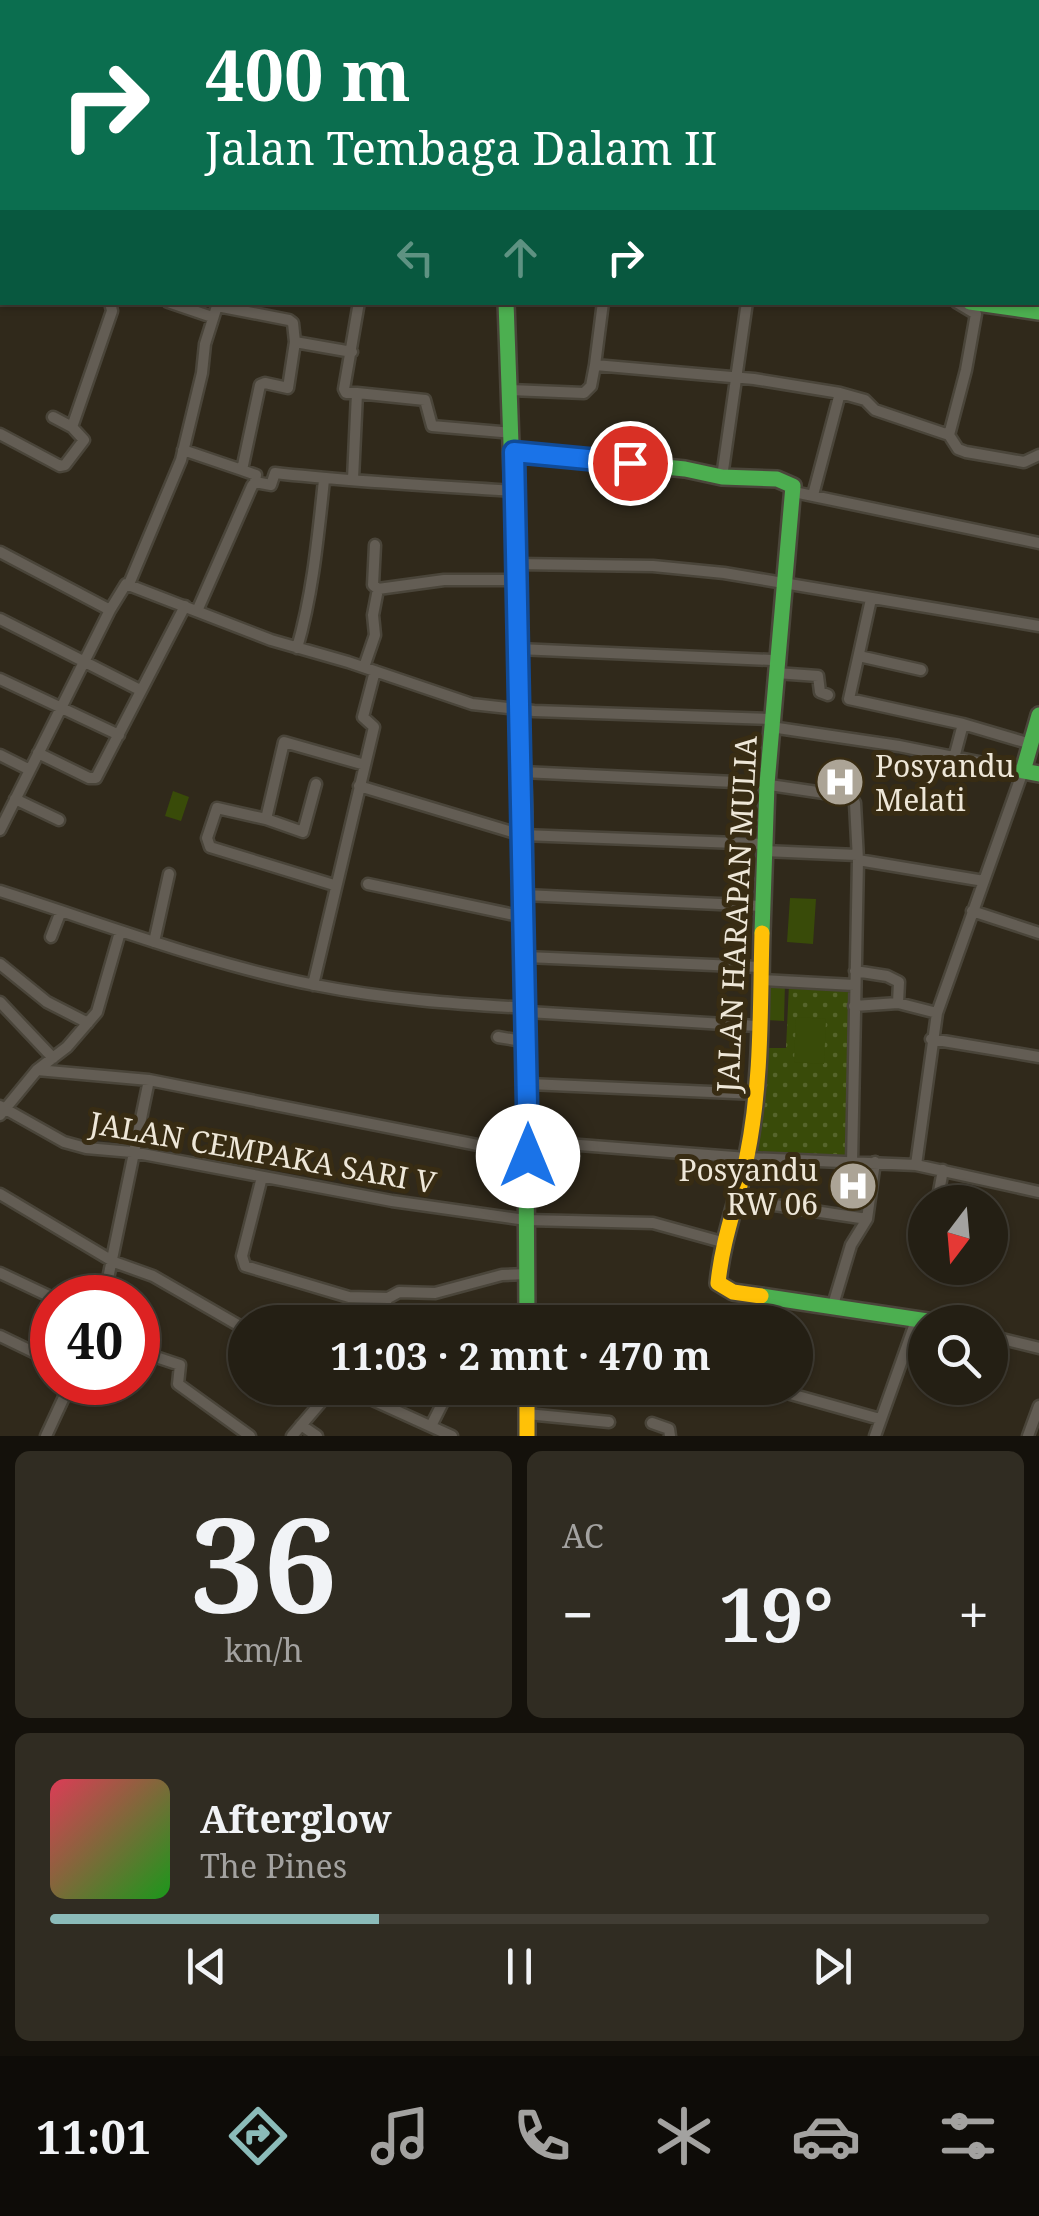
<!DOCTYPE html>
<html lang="id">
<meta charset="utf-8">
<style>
body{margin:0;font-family:"Noto Serif",serif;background:#302c22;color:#f1f3f6;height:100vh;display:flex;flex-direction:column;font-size:38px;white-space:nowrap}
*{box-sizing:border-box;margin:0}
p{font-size:32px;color:#a3a2a0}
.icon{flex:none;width:55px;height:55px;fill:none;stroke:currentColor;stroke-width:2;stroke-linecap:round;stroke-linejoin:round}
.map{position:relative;height:1436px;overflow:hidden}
.side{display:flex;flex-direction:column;gap:15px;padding:15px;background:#14110b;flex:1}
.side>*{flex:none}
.guide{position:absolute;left:0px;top:0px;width:1040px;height:305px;box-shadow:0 2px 8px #0004,0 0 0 2px #413d34;background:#0b6e4f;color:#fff;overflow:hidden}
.needle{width:65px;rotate:196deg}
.tools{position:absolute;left:908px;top:1185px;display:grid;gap:20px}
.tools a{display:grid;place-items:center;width:100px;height:100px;border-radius:50%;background:#241f14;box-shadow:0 2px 8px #0004,0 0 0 2px #413d34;font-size:50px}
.speed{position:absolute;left:30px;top:1275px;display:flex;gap:20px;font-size:50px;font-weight:700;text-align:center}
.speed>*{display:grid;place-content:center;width:130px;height:130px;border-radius:50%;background:#241f14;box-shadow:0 2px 8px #0004,0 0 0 2px #413d34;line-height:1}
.speed .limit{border:15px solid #d22;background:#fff;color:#111}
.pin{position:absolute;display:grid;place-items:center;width:85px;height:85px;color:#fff;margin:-42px;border:5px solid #fff;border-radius:50%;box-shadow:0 2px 10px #0007}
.me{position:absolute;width:110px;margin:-55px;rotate:0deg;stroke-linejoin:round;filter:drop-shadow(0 0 8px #0008)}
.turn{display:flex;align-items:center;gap:35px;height:210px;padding:0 40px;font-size:45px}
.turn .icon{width:130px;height:130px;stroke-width:2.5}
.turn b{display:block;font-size:70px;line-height:85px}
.lanes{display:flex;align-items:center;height:95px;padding:0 40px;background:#0003;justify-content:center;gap:50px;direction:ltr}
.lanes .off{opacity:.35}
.big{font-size:75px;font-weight:700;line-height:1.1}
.side .card{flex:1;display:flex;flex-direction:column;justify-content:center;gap:15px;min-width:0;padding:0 35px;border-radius:15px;background:#302c22}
.side .dial{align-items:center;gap:0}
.dial b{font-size:130px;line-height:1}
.song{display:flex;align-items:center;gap:30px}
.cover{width:120px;height:120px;border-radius:15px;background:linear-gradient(135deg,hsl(350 70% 55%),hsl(120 70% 35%))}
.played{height:10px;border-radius:5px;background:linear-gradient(90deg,#8bbbb9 35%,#413d34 35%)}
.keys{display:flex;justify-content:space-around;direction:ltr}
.heat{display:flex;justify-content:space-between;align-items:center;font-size:55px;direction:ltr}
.side .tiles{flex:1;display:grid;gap:15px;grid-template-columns:1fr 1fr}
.card:last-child{grid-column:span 2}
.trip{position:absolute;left:228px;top:1305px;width:585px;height:100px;border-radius:50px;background:#241f14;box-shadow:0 2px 8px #0004,0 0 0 2px #413d34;font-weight:700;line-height:100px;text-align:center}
.menu{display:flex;height:160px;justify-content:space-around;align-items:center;background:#0e0c08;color:#a3a2a0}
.menu .icon{width:70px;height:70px}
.menu .selected{color:#8bbbb9}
.menu b{font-size:45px;color:#f1f3f6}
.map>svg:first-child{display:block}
.park{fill:url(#park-dots)}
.garden{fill:#394b09}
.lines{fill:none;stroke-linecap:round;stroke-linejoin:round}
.street-casing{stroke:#4a453a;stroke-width:15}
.fast-casing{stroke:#4a453a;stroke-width:20}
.slow-casing{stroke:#4a453a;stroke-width:20}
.street{stroke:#635d54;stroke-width:10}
.fast{stroke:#4caf50;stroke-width:15}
.slow{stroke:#ffc107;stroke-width:15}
.route-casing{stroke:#114b97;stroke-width:25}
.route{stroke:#1a73e8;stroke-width:18}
.labels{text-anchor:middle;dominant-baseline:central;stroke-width:10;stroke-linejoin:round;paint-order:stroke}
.poi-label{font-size:30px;fill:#eee7d8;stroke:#382c13;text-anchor:start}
.street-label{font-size:30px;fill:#eee7d8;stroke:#382c13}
</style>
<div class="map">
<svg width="1039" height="1436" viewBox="0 0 1039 1436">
<defs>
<pattern id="park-dots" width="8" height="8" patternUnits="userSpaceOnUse" patternTransform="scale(2.5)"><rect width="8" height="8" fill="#394b09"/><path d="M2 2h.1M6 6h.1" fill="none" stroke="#56652c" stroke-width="1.8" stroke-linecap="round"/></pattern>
</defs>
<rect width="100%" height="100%" fill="#30291b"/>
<path class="park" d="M789,985L852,989L847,1159L758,1154L762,1048H786Z"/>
<path class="garden" d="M173,791L189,797L181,821L165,816Z
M790,898L816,899L813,944L787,942Z
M768,983H785L784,1021L766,1020Z
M796,1017L826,1019L824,1064L794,1062Z"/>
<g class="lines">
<g class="street-casing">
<path id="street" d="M384,0L393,2
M999,0L1011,2
M212,2L213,0
M619,2V0
M706,2L707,0
M0,6L2,8
M1038,17L1039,12
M168,302L212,317
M603,302L595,365L754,379L840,393L865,400L875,410L949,435L958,449L966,452L1024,462L1039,455
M510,390L584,393L591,386L595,365
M357,393L425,400L432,426L512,433
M53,417L72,427
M0,434L60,466L65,465L84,440L72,427L112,311L110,302
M949,435L966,370L976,314L956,302
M183,450L242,470
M722,477L747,302
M353,479L357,393H346L344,389L359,302
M255,482L256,475L242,470L260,385L265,383L288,388L295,342
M794,492L1039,543
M813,495L840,393
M375,545L373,585L378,589
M0,552L110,610
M517,564L653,566L724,573L1039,626
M129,584L181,460L202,373L205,344L217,306L289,320L293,323L295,342L352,352
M871,599L849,699L963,724L1031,744
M197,611L252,486L255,482L271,485L275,473C355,482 435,486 515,491
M0,619L140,690
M297,648C313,593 318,536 324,480
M518,649L772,660
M859,656L921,670
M364,667L375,635L373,615L378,589L444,580H518
M776,673L818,676L820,692L828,695
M0,679L119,735
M771,727L899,746L1023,771L937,1013L916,1165
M38,753L89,778H96L185,606
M0,755L30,770
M954,758L963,724
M522,772L756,783L851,797L855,803L858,860L852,1163
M359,786L522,835L765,844
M15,799L59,820
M266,819L303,832L316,784
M0,830L110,610L126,584L271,640L348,662L472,704L534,711L772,719
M764,851L857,855
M858,860L984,881
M368,884L524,917
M334,885L210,847L207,838L217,808L266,819L284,742L365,765
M0,891C104,924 207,964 315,985C385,999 456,1004 528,1008
M524,895L762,906
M972,911L1039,933
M51,937L61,911
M154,942L169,874
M526,957L760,967
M0,964L47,1002L88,1023
M855,971L887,976L899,982L898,1003
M760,980L854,985
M313,985L374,727L363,717L375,671
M0,1002L53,1058
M854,1006L898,1003L937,1013
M528,1012L757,1026
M498,1037L528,1042
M931,1039L1039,1057
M37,1070L149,1080L528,1155
M529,1084L757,1094
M0,1106L64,1142L86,1148L132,1152L392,1201L526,1220L653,1223L722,1242
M0,1115L37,1070L67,1047L97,1012L120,932
M528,1141L747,1158L916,1165L1039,1192
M262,1177L242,1256L245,1266L349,1297L388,1298L399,1292L435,1293L502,1275L527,1274
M0,1194L114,1262L153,1276L245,1329
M938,1197L943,1170
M735,1199L867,1219
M0,1273L53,1298
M104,1298L149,1080
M833,1305L851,1245L867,1219L875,1162
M373,1322L388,1298
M0,1336L52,1361
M990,1336L1039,1348
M138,1351L180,1365L178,1384L250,1436
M346,1388L452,1436
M769,1388L880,1419
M527,1414L609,1422
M652,1423L669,1429L670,1436
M301,1425L317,1436
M431,1426L450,1388
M46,1436L71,1382
M292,1436L333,1388
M875,1436L917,1318
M1028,1436L1039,1406"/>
</g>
<g class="fast-casing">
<path id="fast" d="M43,2L45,0
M0,70L2,66
M0,176H2
M0,211L2,210
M0,231H2
M1038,260H1039
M506,302L524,812L527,1322
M970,302L1039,312
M515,452L685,469L722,477L777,479L793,486L767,784L762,933
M1039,715L1023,771L1039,774
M761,1296L934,1322"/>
</g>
<g class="slow-casing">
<path id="slow" d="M509,0V2
M0,164H2
M1038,295H1039
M761,1296L733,1292L718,1283C723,1235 738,1201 747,1156C762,1083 760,1007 762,933
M527,1388V1436"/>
</g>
<use href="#street" class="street"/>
<use href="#fast" class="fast"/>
<use href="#slow" class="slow"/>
</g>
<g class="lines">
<g class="route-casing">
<path id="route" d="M528,1156L514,452L630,463"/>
</g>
<use href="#route" class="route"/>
</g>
<defs>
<g id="hospital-disc" transform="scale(2.5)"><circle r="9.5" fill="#aca496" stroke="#382c13"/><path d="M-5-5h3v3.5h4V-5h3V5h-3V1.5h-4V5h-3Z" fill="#fff"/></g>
</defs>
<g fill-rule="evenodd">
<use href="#hospital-disc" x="840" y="782"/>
<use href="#hospital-disc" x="853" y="1186"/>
</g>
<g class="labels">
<g class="poi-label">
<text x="875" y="765">Posyandu<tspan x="875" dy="34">Melati</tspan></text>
<text x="818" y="1169" text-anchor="end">Posyandu<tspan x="818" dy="34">RW 06</tspan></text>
</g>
<g class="street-label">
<text transform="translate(736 914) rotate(-87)">JALAN HARAPAN MULIA</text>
<text transform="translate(263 1152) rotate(10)">JALAN CEMPAKA SARI V</text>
</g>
</g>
</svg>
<div class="tools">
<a><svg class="needle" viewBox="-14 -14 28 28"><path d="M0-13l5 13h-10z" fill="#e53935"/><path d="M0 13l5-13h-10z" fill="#a3a2a0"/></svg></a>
<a><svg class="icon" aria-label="search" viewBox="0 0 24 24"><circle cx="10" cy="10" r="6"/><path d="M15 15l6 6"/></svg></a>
</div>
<div class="speed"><div class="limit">40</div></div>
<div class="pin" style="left:630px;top:463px;background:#d93025"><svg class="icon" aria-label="arrive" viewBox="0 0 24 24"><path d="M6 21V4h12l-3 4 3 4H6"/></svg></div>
<svg class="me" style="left:528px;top:1156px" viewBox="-20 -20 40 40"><circle r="19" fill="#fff"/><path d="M0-13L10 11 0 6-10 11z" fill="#1a73e8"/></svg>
<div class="trip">11:03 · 2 mnt · 470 m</div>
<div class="guide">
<div class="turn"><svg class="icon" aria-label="right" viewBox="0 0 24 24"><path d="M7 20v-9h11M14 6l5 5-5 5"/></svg><div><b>400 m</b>Jalan Tembaga Dalam II</div></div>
<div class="lanes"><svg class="icon off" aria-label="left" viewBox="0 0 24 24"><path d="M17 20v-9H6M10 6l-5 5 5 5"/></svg><svg class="icon off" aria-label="ahead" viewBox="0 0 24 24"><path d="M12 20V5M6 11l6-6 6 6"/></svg><svg class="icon" aria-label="right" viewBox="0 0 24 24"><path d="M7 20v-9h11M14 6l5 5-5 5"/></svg></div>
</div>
</div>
<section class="side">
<div class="tiles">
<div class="card dial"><b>36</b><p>km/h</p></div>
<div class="card"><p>AC</p>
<div class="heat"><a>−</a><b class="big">19°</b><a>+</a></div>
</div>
<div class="card">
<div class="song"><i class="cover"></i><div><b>Afterglow</b><p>The Pines</p></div></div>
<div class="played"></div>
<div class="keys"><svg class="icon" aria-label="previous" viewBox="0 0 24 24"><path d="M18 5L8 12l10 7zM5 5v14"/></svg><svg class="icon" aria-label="pause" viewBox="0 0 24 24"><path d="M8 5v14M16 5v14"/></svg><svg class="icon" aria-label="next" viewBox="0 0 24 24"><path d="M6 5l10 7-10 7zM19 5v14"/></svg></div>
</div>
</div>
</section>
<nav class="menu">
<b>11:01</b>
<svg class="icon selected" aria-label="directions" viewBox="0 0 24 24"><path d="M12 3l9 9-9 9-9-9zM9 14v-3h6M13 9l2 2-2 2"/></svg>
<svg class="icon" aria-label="music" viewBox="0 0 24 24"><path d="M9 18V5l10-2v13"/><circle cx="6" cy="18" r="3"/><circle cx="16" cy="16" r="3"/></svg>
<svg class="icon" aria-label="phone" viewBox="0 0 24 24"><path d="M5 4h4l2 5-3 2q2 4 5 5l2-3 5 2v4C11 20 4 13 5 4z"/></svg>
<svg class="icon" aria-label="climate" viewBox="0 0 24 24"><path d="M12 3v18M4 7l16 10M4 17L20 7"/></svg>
<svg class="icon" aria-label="car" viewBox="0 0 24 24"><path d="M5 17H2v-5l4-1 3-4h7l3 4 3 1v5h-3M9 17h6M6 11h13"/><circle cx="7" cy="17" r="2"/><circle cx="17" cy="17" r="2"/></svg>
<svg class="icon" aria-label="filters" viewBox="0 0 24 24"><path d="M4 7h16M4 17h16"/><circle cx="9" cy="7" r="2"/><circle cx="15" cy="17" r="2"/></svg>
</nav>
